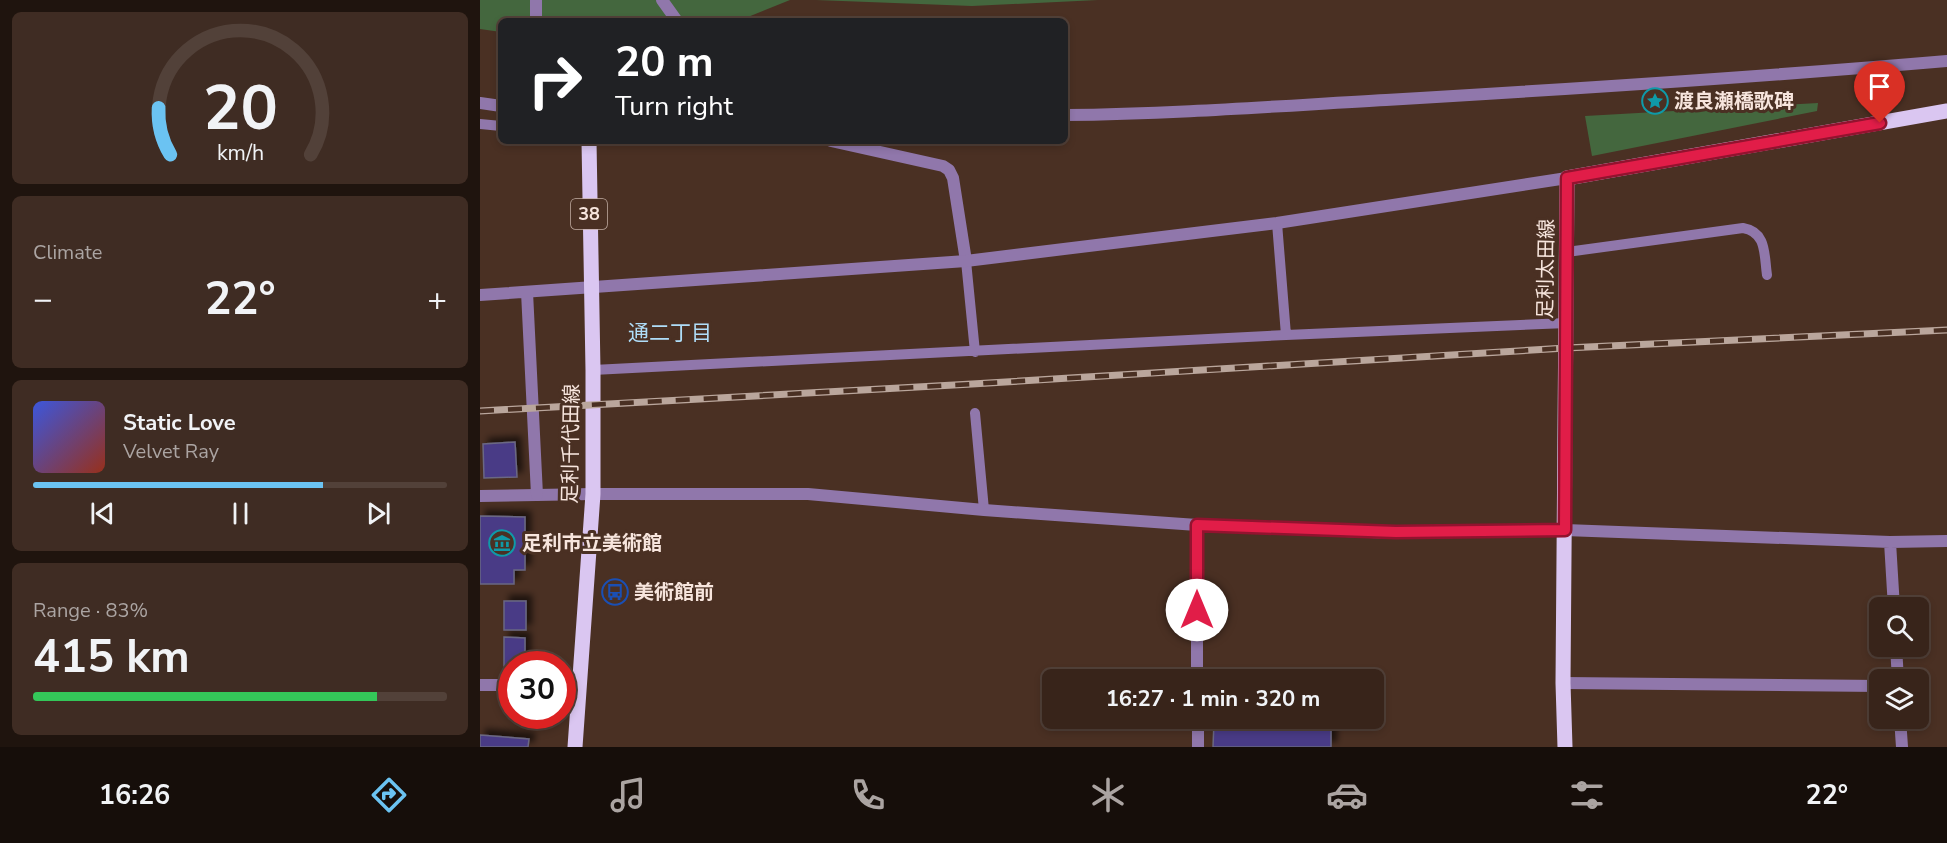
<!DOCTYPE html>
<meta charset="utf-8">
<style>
body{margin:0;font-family:"Nunito Sans","Noto Sans JP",sans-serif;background:#3f2c23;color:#f1f3f6;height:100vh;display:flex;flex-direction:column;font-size:22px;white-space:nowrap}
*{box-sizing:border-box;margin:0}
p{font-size:20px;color:#aba4a2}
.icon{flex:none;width:33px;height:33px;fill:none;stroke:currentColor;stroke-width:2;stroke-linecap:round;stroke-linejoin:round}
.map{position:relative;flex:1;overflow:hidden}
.drawer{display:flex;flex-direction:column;gap:12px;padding:12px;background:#1f140e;width:480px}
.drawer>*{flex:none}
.top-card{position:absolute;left:18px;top:18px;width:570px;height:126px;border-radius:9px;box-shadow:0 3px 9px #0003,0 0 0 2px #524139;background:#202124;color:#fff;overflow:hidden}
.buttons{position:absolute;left:1389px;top:597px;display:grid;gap:12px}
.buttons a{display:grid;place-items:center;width:60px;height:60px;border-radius:9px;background:#38241a;box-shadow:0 3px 9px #0003,0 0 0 2px #524139;font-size:30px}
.speed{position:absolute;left:18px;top:651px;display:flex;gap:12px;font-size:30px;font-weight:700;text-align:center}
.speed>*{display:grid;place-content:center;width:78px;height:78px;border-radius:50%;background:#38241a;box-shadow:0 3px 9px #0003,0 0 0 2px #524139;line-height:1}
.speed .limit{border:9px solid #d22;background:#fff;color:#111}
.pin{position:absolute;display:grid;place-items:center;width:51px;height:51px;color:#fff;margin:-62px -26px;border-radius:50% 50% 50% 0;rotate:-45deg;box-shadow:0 0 6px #0007}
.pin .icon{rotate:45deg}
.me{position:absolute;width:66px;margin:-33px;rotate:0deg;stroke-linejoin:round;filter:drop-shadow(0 0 4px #0008)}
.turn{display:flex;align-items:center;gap:21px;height:126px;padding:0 18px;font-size:27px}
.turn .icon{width:78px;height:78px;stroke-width:2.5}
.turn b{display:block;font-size:42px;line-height:51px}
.big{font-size:45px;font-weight:700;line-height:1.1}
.drawer .tile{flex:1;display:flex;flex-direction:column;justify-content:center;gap:9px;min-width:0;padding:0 21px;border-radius:9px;background:#3f2c23}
.drawer .dial{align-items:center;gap:0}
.dial svg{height:156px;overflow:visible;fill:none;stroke:#524139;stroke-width:7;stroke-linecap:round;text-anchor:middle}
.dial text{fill:#f1f3f6;stroke:none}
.song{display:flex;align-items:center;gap:18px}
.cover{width:72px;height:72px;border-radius:9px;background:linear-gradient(135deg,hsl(230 70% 55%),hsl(10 70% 35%))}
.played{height:6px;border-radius:3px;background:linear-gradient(90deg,#6bc3f2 70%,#524139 70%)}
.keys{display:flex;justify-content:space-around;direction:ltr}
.heat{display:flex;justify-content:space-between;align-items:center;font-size:33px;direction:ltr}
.charge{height:9px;border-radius:4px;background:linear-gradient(90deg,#34c759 83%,#524139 0)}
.trip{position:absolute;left:562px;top:669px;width:342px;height:60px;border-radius:9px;background:#38241a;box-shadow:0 3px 9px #0003,0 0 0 2px #524139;font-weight:700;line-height:60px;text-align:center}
.menu{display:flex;height:96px;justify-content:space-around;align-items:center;background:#160e0a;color:#aba4a2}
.menu .icon{width:42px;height:42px}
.menu .selected{color:#6bc3f2}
.menu b{font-size:27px;color:#f1f3f6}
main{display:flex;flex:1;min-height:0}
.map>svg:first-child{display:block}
.green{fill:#44673e}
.building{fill:#4a3a86;stroke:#6a6783;stroke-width:1.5;filter:url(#shadow)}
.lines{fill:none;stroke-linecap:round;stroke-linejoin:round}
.service{stroke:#9077ab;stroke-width:10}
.pedestrian{stroke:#9077ab;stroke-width:12}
.minor{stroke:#9077ab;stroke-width:12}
.tertiary{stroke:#9077ab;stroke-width:12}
.primary{stroke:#dac6f1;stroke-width:15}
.rail-casing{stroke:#baa69c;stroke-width:7}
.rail{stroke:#4a3023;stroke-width:4.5;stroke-dasharray:14;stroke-linecap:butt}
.route-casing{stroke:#92132f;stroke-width:15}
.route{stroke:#e11d48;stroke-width:10}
.labels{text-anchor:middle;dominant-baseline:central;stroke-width:6;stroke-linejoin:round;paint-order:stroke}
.shield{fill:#4a3023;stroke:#c3afa5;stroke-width:1.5}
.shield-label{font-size:18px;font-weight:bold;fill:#f7e5dd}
.poi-label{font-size:20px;font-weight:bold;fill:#f7e5dd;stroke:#4a3023;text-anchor:start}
.street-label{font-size:20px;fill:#f7e5dd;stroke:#4a3023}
.neighbourhood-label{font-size:21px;fill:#afddf8;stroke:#4a3023}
</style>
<main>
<section class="drawer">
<div class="tile dial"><svg viewBox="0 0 100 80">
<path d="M14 69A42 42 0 1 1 86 69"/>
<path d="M14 69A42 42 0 0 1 8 45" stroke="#6bc3f2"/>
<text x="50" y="56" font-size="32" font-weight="700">20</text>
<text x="50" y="72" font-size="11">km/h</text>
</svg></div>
<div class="tile"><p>Climate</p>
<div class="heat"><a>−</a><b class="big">22°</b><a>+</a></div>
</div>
<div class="tile">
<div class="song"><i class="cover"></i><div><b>Static Love</b><p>Velvet Ray</p></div></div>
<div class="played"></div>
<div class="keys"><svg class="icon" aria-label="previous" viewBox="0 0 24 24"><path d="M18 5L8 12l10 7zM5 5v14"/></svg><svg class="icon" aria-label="pause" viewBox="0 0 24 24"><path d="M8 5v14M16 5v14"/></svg><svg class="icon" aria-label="next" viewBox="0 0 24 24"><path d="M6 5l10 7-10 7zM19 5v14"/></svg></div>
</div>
<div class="tile"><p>Range · 83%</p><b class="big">415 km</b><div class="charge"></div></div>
</section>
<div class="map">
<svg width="1467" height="747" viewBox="0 0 1467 747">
<defs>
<filter id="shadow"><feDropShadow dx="5.5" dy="-5.5" stdDeviation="3" flood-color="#0009"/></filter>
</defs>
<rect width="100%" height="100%" fill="#4a3023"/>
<path class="green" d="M0,0H310L258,21H21V32L0,29Z
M336,0H618L492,6Z
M1338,103L1337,111L1112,156L1105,116Z"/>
<path class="building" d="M35,442L37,477L4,478L3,444Z
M0,516L45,517V570H34V584H0Z
M24,601H46V630H24Z
M24,637L45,638V664L24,666Z
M734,722L851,724V747H733Z
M0,735L49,739L48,747H0Z"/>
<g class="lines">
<path class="service" d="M0,124L21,126
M797,223L806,335
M1087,252L1263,228C1287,232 1284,255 1287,275
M486,261L495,352
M113,370L806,335L1087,323
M495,413L504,510"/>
<path class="pedestrian" d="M56,0V21
M182,0L197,21"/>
<path class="minor" d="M351,141L463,166L469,170L473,178L486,261
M0,496L113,494H328L504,510L717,525L916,533L1085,530L1410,542L1467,541
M717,525V680
M1410,542L1414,608
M1416,646L1418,680
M1083,683L1400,686
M0,685H32
M82,685H99
M718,718V747
M1420,718L1422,747"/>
<path class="tertiary" d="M0,103L21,106
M585,115C692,114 799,106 906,100C1093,89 1280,77 1467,61
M47,292L57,495
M0,295L486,261L797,223L1087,178"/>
<path class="primary" d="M95,747L113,494V370L109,141
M1085,747L1083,683L1087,178L1467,111"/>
<g class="rail-casing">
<path id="rail" d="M0,411L492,384L1086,348L1467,330"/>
</g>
<use href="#rail" class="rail"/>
</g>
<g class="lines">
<g class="route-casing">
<path id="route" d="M717,610V525L916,532L1085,530L1087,178L1400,123"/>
</g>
<use href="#route" class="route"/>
</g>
<defs>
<g id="sight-ring" transform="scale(1.35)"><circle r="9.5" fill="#4a3023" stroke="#0f9aa8" stroke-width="1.5"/><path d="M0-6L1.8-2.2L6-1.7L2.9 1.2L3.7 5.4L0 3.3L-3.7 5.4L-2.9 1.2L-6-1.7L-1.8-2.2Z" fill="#0f9aa8"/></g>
<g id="museum-ring" transform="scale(1.35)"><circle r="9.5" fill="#4a3023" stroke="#0f9aa8" stroke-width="1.5"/><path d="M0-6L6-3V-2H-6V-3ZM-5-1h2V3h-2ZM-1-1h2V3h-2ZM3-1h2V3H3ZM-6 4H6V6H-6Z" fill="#0f9aa8"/></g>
<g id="bus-ring" transform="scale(1.35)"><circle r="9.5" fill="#4a3023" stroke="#1a4fb4" stroke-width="1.5"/><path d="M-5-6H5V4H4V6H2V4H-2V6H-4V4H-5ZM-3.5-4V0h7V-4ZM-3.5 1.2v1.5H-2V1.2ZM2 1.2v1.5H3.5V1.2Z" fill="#1a4fb4"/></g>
</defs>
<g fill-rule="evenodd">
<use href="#sight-ring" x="1175" y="101"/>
<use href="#museum-ring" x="22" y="543"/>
<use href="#bus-ring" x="135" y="592"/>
</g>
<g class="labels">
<rect class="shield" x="91" y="199" width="36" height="30" rx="4.5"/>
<g class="shield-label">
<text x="109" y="214">38</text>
</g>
<g class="poi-label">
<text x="1194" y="101">渡良瀬橋歌碑</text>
<text x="42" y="543">足利市立美術館</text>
<text x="154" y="592">美術館前</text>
</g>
<g class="street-label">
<text transform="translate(1066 269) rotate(-89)">足利太田線</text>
<text transform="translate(91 444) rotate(-89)">足利千代田線</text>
</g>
<g class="neighbourhood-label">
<text x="190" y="333">通二丁目</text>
</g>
</g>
</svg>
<div class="buttons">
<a><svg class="icon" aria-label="search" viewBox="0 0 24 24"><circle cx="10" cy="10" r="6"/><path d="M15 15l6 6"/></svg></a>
<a><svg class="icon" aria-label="layers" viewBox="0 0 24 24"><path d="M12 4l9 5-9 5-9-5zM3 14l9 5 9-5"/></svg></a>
</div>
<div class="speed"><div class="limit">30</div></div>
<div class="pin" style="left:1400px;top:123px;background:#d93025"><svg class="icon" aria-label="arrive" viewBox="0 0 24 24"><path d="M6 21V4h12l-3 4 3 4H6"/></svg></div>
<svg class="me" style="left:717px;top:610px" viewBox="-20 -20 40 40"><circle r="19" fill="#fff"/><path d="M0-13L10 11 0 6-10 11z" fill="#e11d48"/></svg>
<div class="trip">16:27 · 1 min · 320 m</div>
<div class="top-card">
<div class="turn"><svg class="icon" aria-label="right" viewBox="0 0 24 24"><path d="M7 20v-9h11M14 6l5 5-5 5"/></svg><div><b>20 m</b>Turn right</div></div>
</div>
</div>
</main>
<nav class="menu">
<b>16:26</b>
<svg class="icon selected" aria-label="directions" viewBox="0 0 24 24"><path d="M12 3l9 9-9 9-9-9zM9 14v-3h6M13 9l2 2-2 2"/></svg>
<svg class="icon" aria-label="music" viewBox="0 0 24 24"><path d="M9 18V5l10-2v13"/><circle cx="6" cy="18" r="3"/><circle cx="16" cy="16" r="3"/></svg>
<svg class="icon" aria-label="phone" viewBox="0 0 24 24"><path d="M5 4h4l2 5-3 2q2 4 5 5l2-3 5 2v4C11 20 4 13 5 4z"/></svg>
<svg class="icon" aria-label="climate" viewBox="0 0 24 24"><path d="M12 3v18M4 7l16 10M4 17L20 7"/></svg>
<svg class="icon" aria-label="car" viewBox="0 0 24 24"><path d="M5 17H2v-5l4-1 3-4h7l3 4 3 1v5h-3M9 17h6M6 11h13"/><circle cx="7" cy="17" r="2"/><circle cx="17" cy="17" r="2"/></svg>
<svg class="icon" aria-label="filters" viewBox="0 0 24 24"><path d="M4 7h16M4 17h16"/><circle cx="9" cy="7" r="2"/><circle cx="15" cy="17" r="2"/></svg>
<b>22°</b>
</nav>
